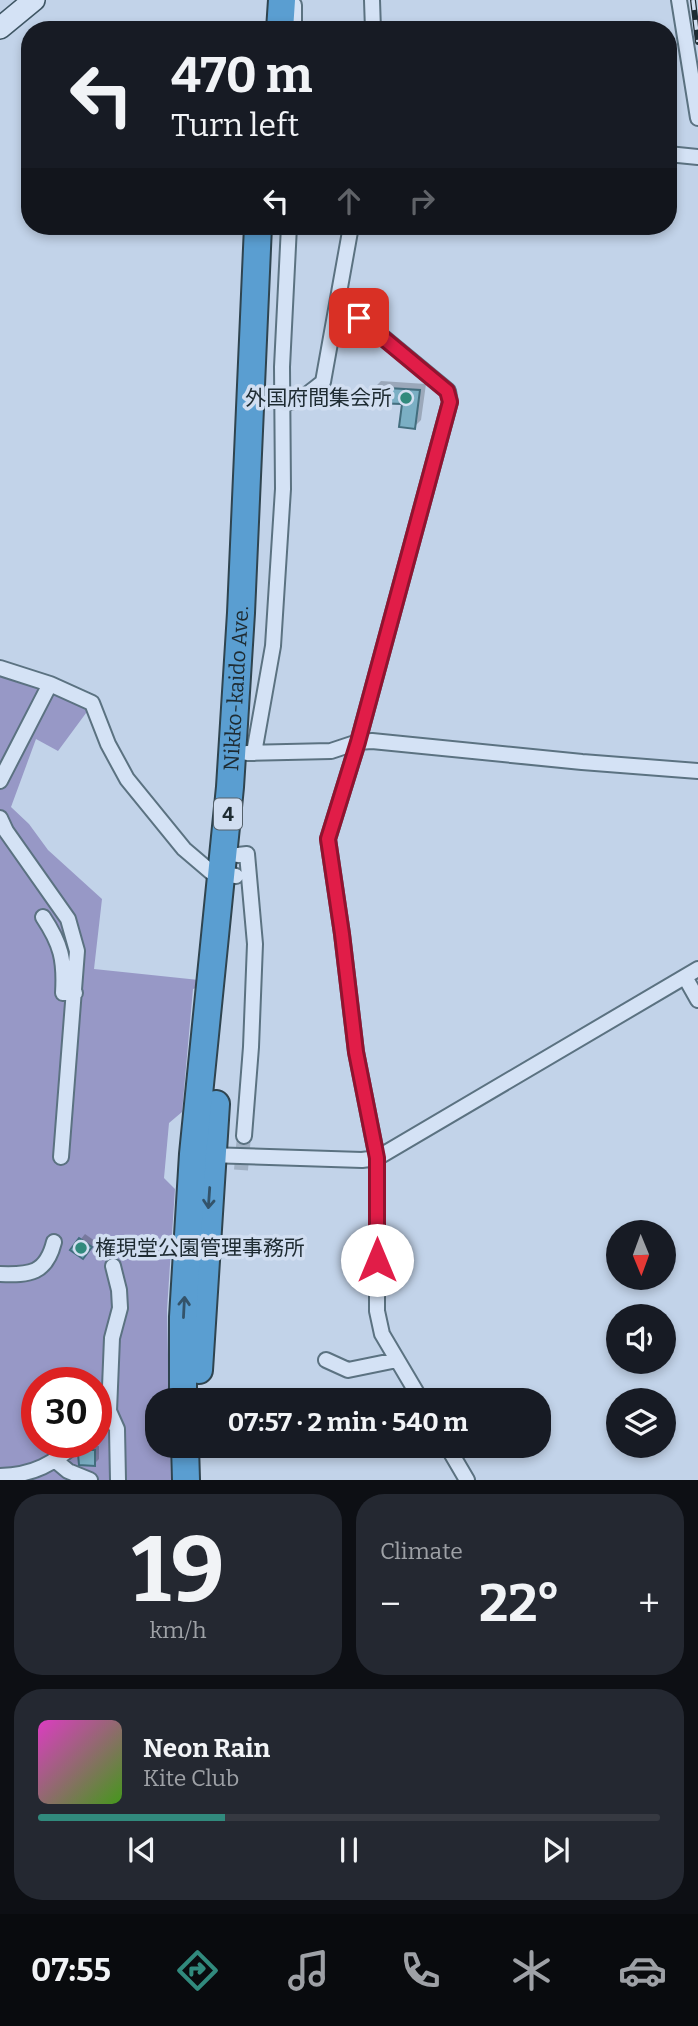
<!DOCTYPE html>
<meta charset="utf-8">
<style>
body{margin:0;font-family:Bitter,"Noto Sans JP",serif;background:#242831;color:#f1f3f6;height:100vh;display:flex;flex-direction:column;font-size:26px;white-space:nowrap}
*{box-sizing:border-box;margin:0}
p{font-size:23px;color:#9ea1a6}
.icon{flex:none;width:38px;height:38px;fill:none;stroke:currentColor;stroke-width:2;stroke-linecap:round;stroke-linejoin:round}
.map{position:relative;height:1480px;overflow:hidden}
.side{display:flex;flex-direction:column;gap:14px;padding:14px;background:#0d0f14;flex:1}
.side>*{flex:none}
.guide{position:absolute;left:21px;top:21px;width:656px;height:214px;border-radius:28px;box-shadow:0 4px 10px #0003;background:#171b24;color:#f1f3f6;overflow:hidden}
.needle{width:46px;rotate:179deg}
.controls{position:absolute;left:606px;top:1220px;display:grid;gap:14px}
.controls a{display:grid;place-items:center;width:70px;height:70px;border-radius:50%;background:#171b24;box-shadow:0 4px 10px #0003;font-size:35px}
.speed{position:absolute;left:21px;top:1367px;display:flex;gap:14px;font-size:35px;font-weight:700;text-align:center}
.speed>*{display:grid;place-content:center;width:91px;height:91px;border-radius:50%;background:#171b24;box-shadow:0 4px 10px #0003;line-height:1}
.speed .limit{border:10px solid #d22;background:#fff;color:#111}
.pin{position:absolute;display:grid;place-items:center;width:60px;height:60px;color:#fff;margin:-30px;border-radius:14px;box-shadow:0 4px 10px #0006}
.me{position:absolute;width:77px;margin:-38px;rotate:0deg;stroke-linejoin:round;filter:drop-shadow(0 0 5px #0008)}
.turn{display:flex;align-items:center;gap:24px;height:147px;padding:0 35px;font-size:32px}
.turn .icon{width:91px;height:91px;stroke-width:2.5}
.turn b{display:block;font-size:49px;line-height:60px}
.lanes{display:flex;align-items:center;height:66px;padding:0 35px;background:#0003;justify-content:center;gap:35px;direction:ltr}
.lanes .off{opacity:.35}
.big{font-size:52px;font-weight:700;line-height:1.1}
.side .widget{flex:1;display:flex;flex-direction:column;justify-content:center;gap:10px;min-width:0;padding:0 24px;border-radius:28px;background:#242831}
.side .dial{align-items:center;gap:0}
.dial b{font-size:91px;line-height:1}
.song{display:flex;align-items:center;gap:21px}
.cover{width:84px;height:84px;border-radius:10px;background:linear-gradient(135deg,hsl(310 70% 55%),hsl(100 70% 35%))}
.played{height:7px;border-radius:4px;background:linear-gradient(90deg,#318a7d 30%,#363941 30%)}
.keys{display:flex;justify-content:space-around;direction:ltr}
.heat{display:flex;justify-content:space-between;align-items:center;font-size:38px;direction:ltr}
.side .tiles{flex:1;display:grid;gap:14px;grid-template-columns:1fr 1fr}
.widget:last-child{grid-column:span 2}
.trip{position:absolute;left:145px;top:1388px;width:406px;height:70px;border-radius:28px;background:#171b24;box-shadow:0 4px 10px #0003;font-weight:700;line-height:70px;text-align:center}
.menu{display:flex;height:112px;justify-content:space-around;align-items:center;background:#090b0e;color:#9ea1a6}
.menu .icon{width:49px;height:49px}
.menu .active{color:#318a7d}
.menu b{font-size:32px;color:#f1f3f6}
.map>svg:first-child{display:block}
.green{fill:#9798c6;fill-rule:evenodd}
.shadow{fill:#0003}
.building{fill:#7bafc4;stroke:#436e7e;stroke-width:2}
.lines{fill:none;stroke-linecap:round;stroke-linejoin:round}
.street-tunnel{stroke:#a1b1c4;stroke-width:14;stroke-dasharray:14 7;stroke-linecap:butt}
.street-casing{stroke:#5b7281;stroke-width:18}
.secondary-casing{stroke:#3e5563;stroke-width:24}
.highway-casing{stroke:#2f444f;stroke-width:30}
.street{stroke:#d4e2f5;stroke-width:14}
.secondary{stroke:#d4e2f5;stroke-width:21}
.highway{stroke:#5a9ed1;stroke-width:26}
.rail-casing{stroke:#1e2b32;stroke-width:6}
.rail{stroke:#d1def1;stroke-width:3.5;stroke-dasharray:10;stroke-linecap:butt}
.oneway{stroke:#33536a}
.route-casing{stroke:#92132f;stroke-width:18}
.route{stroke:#e11d48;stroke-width:12}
.poi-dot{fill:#318a7d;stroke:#d1def1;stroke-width:2.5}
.labels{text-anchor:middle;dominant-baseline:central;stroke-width:7;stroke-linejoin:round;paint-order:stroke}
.shield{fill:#d1def1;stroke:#54616b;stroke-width:2}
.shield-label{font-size:19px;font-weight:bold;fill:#1e2b32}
.poi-label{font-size:21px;fill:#1e2b32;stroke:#d1def1;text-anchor:end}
.street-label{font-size:21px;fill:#1e2b32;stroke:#d1def1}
</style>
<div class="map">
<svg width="698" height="1480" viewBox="0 0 698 1480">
<rect width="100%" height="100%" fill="#c2d3e9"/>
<path class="green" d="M0,672L42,685L89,709L58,751L36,739L11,807L29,824L48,850L102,899L94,969L199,980V987L193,989L182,1112L169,1123L164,1178L175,1189L167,1310L169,1400H158V1446H170L171,1480H0ZM37,1382H96V1442H37Z"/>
<path class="shadow" d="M381,381L426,384L421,420L414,427L404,403L374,388Z
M85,1234L95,1241L88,1252L72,1250Z
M89,1446H99V1459L94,1464L80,1455Z"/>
<path class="building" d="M372,387L420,390L415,429L399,427L402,404L371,403Z
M79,1238L92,1247L83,1259L70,1250Z
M83,1450H95V1466L79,1465L78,1454Z"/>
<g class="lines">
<path class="street-tunnel" d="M241,1170L244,1136"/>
<g class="street-casing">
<path id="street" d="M372,0L373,30
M679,0L698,118
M294,5V30
M668,154L698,157
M338,300L448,391L450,402L358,742L328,839L342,934L356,1052L377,1158V1311L382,1334L421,1400
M282,403L300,400L323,382L351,226
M0,668L50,684L92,703L108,744L127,779L184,849L211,872L236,876
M247,753L331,751L358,742L372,741L582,762L698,771
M254,753L273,646L283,489L282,367L289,226
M0,781L50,684
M0,818L6,831L68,919L77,951L61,1157
M238,855L247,854L255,944L251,1047L244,1136
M43,917C61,944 65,960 63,993H75
M685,977L698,1000
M208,1155L362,1160L377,1158L698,969
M0,1274C30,1275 46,1274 54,1242
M326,1360L348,1370L397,1360
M109,1411L117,1429L118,1480
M96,1427L109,1411L112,1338L120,1308L119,1290L113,1266
M447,1446L467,1480
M56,1461L68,1471L90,1480
M0,1476C34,1475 53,1464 78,1442"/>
</g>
<g class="secondary-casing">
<path id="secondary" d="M0,28L34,0"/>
</g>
<g class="highway-casing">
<g id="highway">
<path d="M280,30L282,0"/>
<path d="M199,1370L216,1104"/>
<path id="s1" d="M183,1400V1317L193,1154L230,787L241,613L258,226"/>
<path d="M185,1446L186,1480"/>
</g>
</g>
<use href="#street" class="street"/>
<use href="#secondary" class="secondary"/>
<use href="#highway" class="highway"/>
<g class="rail-casing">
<path id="rail" d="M693,0L698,42"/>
</g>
<use href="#rail" class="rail"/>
</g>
<defs><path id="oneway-shaft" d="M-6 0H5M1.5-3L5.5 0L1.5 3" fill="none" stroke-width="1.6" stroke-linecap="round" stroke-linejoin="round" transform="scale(1.75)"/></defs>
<g class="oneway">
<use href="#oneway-shaft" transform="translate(209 1198) rotate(94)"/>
<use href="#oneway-shaft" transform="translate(184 1307) rotate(-87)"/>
</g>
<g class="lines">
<g class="route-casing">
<path id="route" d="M359,318L447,391L450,402L358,742L328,839L342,934L356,1052L377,1158V1260"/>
</g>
<use href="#route" class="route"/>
</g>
<g class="poi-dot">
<circle cx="406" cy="398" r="7"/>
<circle cx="81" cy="1248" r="7"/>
</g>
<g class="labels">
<rect class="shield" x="214" y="798.5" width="28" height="31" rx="5"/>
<g class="shield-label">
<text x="228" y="814">4</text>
</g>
<g class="poi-label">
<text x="392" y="398">外国府間集会所</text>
<text x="95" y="1248" text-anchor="start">権現堂公園管理事務所</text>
</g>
<g class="street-label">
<text stroke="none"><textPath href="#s1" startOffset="714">Nikko-kaido Ave.</textPath></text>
</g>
</g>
</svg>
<div class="controls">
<a><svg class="needle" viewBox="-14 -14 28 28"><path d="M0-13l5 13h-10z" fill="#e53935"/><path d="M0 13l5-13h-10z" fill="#9ea1a6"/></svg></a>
<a><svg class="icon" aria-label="sound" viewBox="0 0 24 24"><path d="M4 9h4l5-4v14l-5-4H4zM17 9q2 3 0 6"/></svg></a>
<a><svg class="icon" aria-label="layers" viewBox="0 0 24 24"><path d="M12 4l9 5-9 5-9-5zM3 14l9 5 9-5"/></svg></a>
</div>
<div class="speed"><div class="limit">30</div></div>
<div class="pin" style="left:359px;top:318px;background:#d93025"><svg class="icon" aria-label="arrive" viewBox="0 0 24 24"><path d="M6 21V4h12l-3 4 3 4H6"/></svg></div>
<svg class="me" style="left:377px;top:1260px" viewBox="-20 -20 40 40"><circle r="19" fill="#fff"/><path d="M0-13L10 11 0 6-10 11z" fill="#e11d48"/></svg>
<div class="trip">07:57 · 2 min · 540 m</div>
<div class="guide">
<div class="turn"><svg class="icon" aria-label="left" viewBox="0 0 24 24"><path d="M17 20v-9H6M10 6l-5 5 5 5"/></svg><div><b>470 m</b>Turn left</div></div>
<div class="lanes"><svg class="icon" aria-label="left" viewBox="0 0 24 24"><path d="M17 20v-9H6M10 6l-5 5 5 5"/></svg><svg class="icon off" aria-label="ahead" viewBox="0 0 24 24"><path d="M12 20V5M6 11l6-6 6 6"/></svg><svg class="icon off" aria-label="right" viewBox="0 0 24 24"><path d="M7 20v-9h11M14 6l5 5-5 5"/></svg></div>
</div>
</div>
<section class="side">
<div class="tiles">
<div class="widget dial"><b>19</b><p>km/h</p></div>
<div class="widget"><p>Climate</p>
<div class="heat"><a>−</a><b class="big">22°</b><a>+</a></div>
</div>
<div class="widget">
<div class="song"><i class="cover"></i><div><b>Neon Rain</b><p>Kite Club</p></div></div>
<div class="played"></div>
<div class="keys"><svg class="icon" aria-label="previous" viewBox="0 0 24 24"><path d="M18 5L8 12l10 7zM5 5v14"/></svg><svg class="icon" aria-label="pause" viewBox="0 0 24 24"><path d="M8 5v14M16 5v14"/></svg><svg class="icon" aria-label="next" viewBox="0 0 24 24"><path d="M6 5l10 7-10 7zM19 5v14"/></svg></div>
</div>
</div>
</section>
<nav class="menu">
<b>07:55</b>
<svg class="icon active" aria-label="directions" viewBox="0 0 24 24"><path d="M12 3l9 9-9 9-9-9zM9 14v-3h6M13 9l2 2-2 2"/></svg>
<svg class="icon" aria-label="music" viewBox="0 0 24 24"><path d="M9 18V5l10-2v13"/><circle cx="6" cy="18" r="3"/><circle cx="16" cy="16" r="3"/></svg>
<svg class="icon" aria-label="phone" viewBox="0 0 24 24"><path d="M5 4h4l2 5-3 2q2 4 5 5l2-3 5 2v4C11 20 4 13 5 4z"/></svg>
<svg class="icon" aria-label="climate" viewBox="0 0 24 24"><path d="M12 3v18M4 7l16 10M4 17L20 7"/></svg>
<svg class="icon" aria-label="car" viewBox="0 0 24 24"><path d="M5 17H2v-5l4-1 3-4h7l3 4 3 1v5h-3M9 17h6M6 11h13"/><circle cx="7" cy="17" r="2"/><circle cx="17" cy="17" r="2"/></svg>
</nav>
